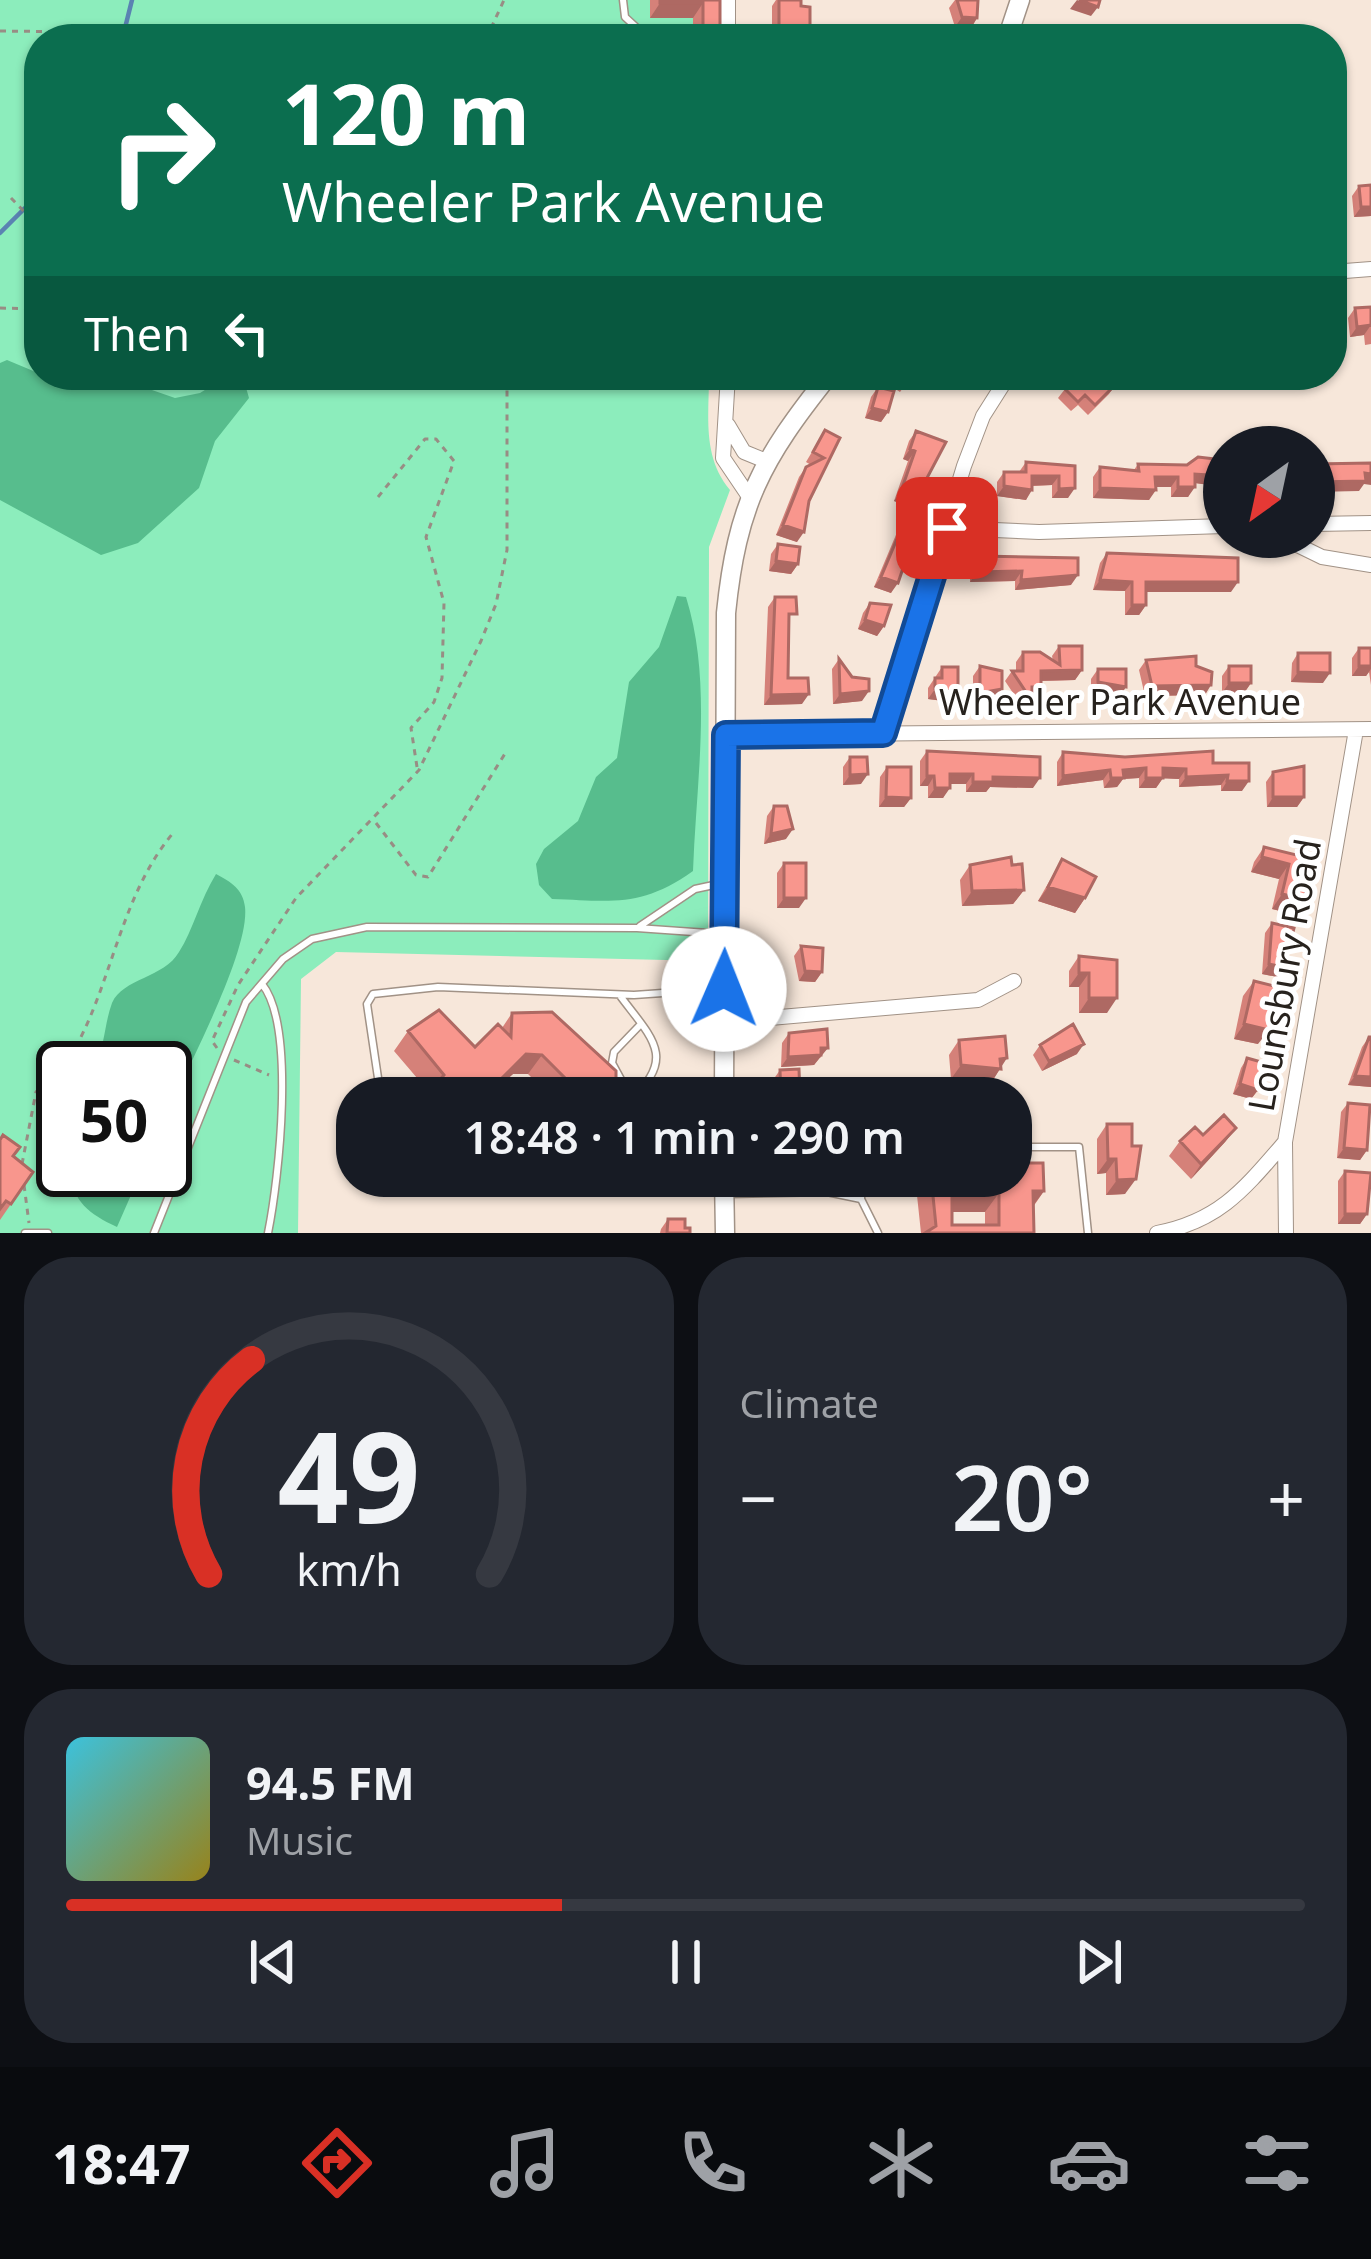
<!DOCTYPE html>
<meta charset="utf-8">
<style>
body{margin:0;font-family:"Noto Sans",sans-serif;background:#242831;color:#f1f3f6;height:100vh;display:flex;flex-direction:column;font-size:45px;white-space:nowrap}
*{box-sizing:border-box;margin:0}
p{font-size:39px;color:#9ea1a6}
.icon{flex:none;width:66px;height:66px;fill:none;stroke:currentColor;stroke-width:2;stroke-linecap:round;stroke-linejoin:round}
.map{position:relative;height:1233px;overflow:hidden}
.details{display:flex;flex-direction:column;gap:24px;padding:24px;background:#0d0f14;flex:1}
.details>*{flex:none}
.banner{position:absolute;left:24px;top:24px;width:1323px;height:366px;border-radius:48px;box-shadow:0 3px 9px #0004;background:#0b6e4f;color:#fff;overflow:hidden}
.needle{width:78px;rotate:213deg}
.tools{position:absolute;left:1203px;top:426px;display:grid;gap:24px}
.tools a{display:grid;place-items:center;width:132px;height:132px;border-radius:50%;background:#171b24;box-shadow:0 3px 9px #0004;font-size:60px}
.speed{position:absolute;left:36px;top:1041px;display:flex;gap:24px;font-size:60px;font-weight:700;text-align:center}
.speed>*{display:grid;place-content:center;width:156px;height:156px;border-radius:50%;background:#171b24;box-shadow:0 3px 9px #0004;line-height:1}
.speed .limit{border:6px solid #111;border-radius:18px;background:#fff;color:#111}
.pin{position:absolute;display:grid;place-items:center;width:102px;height:102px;color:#fff;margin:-51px;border-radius:24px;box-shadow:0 6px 18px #0006}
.me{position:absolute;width:132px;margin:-66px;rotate:1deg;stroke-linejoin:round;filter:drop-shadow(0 0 9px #0008)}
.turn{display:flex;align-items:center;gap:42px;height:252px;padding:0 60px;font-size:54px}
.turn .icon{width:156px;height:156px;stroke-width:2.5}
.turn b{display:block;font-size:84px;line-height:102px}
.then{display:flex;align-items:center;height:114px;padding:0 60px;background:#0003;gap:24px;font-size:45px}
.big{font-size:90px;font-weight:600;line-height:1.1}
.details .card{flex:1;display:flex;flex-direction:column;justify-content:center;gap:18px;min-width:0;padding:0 42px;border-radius:48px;background:#242831}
.details .dial{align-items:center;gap:0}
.dial svg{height:312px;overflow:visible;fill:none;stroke:#363941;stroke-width:7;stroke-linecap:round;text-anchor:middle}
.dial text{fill:#f1f3f6;stroke:none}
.song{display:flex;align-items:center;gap:36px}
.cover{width:144px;height:144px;border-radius:18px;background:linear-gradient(135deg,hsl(190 70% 55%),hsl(50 70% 35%))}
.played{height:12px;border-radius:6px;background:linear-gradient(90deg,#d93025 40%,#363941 40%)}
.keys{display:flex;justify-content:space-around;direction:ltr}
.heat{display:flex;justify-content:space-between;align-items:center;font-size:66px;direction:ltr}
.details .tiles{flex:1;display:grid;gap:24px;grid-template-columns:1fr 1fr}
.card:last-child{grid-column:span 2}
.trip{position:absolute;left:336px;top:1077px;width:696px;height:120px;border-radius:48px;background:#171b24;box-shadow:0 3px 9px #0004;font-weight:600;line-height:120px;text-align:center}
.dock{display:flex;height:192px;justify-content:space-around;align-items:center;background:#090b0e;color:#9ea1a6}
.dock .icon{width:84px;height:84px}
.dock .selected{color:#d93025}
.dock b{font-size:54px;color:#f1f3f6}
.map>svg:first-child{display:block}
.green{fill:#8cedbc;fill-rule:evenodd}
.forest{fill:#57bd8d}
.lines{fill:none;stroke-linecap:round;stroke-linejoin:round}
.stream{stroke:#5a83b2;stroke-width:4.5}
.service-casing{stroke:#a19286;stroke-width:9}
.minor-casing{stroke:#a19286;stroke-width:16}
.secondary-casing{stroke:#a19286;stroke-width:21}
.path{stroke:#988d84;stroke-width:3;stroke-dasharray:6 6;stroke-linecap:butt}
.service{stroke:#fff;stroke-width:6}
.minor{stroke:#fff;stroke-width:14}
.secondary{stroke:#fff;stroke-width:18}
.wall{fill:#d58179;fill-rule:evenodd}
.shaded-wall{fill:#ae6963}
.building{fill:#f8968d;stroke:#ae6963;stroke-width:3;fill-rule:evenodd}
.route-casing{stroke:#114b97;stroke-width:30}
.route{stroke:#1a73e8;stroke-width:21}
.labels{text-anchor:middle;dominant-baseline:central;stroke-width:10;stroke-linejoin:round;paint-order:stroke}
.street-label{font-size:36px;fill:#27221d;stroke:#fff}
</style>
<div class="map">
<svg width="1371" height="1233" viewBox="0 0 1371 1233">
<rect width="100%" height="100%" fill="#f7e7da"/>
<path class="green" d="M0,0H711L710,39H39V375H709C709,417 702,456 730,490L709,547L708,961L336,952L301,979L298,1233H0ZM63,1068H165V1170H63Z"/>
<path class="forest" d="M7,360L50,378L126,381L175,398L200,393L229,375L243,377L249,398L215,441L199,488L138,543L101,555L0,500V363Z
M677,596L686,597C713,683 696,783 693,871C641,908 612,901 552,899L539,885L536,864L544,849L578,821L596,777L617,758L629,682L659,647Z
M216,874C231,882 243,889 245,907C250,952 185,1072 165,1118V1068H94C105,1047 104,1025 112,1003C123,978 164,978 179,952C193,930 200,900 216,874Z
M69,1170H142L117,1227C89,1214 73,1202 69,1170Z"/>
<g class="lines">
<path class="stream" d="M123,36L132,0
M0,233L30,203L39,202"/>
<g class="service-casing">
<path id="service" d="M623,0L625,17L649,39
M640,926L695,889L723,883
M262,984C296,1026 279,1179 268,1233
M621,997C651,1037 677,1058 632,1098
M381,1098L367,1004L373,994L438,987L634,995L720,989
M631,1098L612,1063L614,1052L640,1025
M1011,1147H1079L1088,1233
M433,1176L464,1185L586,1182L594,1176
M862,1176L861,1199L878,1233
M728,1194L827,1192L861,1199
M25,1233H48
M154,1233L246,1002L283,959L312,939L367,927L637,928L722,934"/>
</g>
<g class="minor-casing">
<path id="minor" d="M728,0V39
M1332,272L1371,269
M728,375L723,458L748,495
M728,425L744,452L766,461
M1314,524L1371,523
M947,528L1039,532L1224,526
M1281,537L1322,557L1371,565
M883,733L964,466L983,416L1009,375
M726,735L1371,729
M723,1022L978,1000L1014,981
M1157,1233C1220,1221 1245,1188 1285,1142
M1286,1233L1285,1142L1356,730"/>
</g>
<g class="secondary-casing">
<path id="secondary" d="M1007,39L1020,0
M724,1098L726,613C737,505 761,460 829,375
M724,1176L725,1233"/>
</g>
<path class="path" d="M0,31L94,32L113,39
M486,39L504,0
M529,39L586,27L619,39
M11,198L39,227
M0,308L39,309
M378,497L425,439H436L454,461L426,537L444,603L442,678L434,702L411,728L417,767
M376,823L416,875L428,877L506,752
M217,1048L212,1041L238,985L296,898L419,770L481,641L496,604L507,550V375
M234,1060L269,1075
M63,1068C112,996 116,900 174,832
M22,1164L36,1092L63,1069
M24,1185L29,1223"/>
<use href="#service" class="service"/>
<use href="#minor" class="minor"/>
<use href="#secondary" class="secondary"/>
</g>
<path class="wall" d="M650,0H720V39H693V18H650Z
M776,0H801V6L810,31L805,39H772V6Z
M955,0H978L977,18L971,28L955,27L949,8Z
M1371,185V216L1354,217L1352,196L1359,186Z
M1371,307V344L1365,345L1364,335L1350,337L1348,318L1355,308Z
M883,375H912L900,392L880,379Z
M1093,379L1116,384L1109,394L1088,415L1078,405L1071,411L1058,398L1065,389Z
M878,387L888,412L881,422L865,418L871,397Z
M825,430L840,438L809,501L797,542L776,535L799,477L806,467L811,465L806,462Z
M916,431L917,497L910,507L894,501L908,461L903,459L909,441Z
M1026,462L1075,466L1068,498H1052V485L1032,486L1026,500L997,496V482L1004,472H1019Z
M1138,464L1224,487L1195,483L1188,497H1171V487H1155L1149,500L1093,498V477L1100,467L1134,470Z
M905,520L891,593L874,587L898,530Z
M778,544L798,564L791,574L769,571L771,554Z
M1107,553L1231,592H1146V605L1139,615H1125V591L1093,590L1100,563Z
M977,556L1071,585L1015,590V581L970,582V566Z
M775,597L790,624L788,678L802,704L764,705L768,607Z
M870,603L884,626L877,636L858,629L863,613Z
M1059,646L1082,670L1075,680L1041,681V687L1034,697H1032V701L1025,711L1005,681L1012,671H1016V662L1023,652L1053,661L1052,656Z
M1359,648H1371V685L1369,672L1366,676H1352V658Z
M1298,653L1323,683L1291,682L1292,663Z
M839,659L862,701L833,704L832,669Z
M1146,660L1205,695L1145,696L1139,670Z
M980,666L995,699L973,703V676Z
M1229,666L1251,683L1244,693H1222V676Z
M942,667L958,692L951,702L928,699V688Z
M1098,669L1126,687L1119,697L1091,692V679Z
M927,751L1033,788L990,787L986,792H966V784H950L943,798H928V786H920V761Z
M1063,752L1213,763L1242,791H1221V785L1179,787V779L1163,778L1156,788H1139V778L1123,779L1117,787L1104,788L1103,780L1057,786V762Z
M850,757L861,784L843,785V767Z
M887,767L911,798L904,807H879L880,777Z
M1273,772L1304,797L1297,807H1267L1266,782Z
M774,806L786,839L764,844L767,816Z
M1264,847L1313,859L1293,914L1272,909L1279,879L1251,872L1254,862Z
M1062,859L1085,898L1075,913L1038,901Z
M784,863L799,908H777V873Z
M970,865H1012L1024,890L1013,904L962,906L960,880Z
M1272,923L1284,967L1278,977L1262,974L1265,933Z
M801,946L822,972L815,982L799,981L794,956Z
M1079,956L1117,960L1107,1013H1079V987H1069V971Z
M1254,981L1258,1044L1234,1039L1243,996Z
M512,1013L616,1071L548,1094L528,1074H513L506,1080L429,1092L394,1051L408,1031L475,1047L502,1028Z
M789,1033L821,1058H819L814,1065L781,1067L782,1043Z
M1369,1037L1371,1087L1348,1085L1362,1047Z
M959,1040L1001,1067L991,1083L951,1079L949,1055Z
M1040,1045L1077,1054L1042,1071L1033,1055Z
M1247,1058L1258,1090L1251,1099L1233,1094L1241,1068Z
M780,1070L800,1098H774L773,1080Z
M1348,1103L1367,1150L1360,1160L1337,1158L1341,1112Z
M1107,1124L1132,1146L1125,1194L1106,1195V1173L1097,1174V1139Z
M1236,1128L1225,1142L1191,1179L1169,1156L1180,1141Z
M0,1140L13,1156L33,1172L0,1220Z
M1345,1171L1367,1214L1360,1224H1338V1181Z
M923,1176H1011L1044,1191L1033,1207L1034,1233H921L916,1186ZM952,1212H985V1225H952Z
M668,1219L685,1228L690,1233H660L661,1229Z"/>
<path class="shaded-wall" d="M1077,0L1098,7L1091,16L1070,9Z
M660,3H703L693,18H650Z
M962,17L977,18L971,28L955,27Z
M779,31H810L805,39H774Z
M1361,207H1371V216L1354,217Z
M1371,325L1364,335L1350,337L1357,327Z
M872,408L888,412L881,422L865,418Z
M910,449L915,451L908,461L903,459Z
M1202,473L1224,476V487L1195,483V474Z
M1365,473L1371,474V485L1364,484L1359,491L1314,492V482Z
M1032,476H1059L1052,485L1025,486Z
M1155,477H1178L1171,487H1148Z
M1004,486L1032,490L1026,500L997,496Z
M1178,487H1195L1188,497H1171Z
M1075,488L1068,498H1052L1059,489Z
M1100,488L1156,490L1149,500L1093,498Z
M901,491L917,497L910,507L894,501Z
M783,525L804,532L797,542L776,535Z
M776,561L798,564L791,574L769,571Z
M1022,571L1015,581L970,582L977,572Z
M1078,575L1071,585L1015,590L1021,580Z
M881,577L898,583L891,593L874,587Z
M1100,580L1132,582L1125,591L1093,590Z
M1146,582H1238L1231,592H1139Z
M1132,605H1146L1139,615H1125Z
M865,620L884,626L877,636L858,629Z
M1359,666H1371V669L1366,676H1352Z
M1082,670L1075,680L1034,681L1041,671Z
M1298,672L1330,673L1323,683L1291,682Z
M1098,682L1126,687L1119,697L1091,692Z
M1229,683H1251L1244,693H1222Z
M1211,685L1205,695L1145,696L1152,686Z
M935,689L958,692L951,702L928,699Z
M1002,689L995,699L973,703L980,693Z
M869,691L862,701L833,704L840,694Z
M809,694L802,704L764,705L771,695Z
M1146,768L1139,778L1123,779L1117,787L1104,788L1111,778L1123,770Z
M1163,768L1186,769L1179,779L1156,778Z
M1110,770L1103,780L1057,786L1063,776Z
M868,774L861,784L843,785L850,775Z
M950,774H973L966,784H943Z
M1228,775L1221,785L1179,787L1186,777Z
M927,776H934L928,786H920Z
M993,777L1040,778L1033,788L990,787L986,792H966L973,782Z
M1146,778H1163L1156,788H1139Z
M1227,781H1249L1242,791H1221Z
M935,788H950L943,798H928Z
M886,797L911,798L904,807H879Z
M1273,797H1304L1297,807H1267Z
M793,829L786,839L764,844L771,834Z
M1262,857L1289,864L1279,879L1251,872Z
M1048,887L1085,898L1075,913L1038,901Z
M1024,890L1013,904L962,906L972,891Z
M1282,894L1304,899L1293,914L1272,909Z
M784,898H806L799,908H777Z
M1269,964L1284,967L1278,977L1262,974Z
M805,971L822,972L815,982L799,981Z
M1079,973H1089L1079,987H1069Z
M1089,998H1117L1107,1013H1079Z
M1244,1024L1269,1030L1258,1044L1234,1039Z
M1084,1044L1077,1054L1042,1071L1049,1061Z
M821,1048H828L814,1065L781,1067L788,1057Z
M526,1054L542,1055L528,1074H513L489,1096L503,1077Z
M1007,1058L991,1083L951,1079L961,1065Z
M1355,1076L1371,1077V1087L1348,1085Z
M1240,1084L1258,1090L1251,1099L1233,1094Z
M1236,1128L1225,1142L1191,1179L1201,1164Z
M1344,1148L1367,1150L1360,1160L1337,1158Z
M1108,1159H1116L1106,1173L1097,1174Z
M1136,1179L1125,1194L1106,1195L1117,1180Z
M1033,1191H1044L1030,1210Z
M952,1193H999L985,1212H938Z
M1345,1214H1367L1360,1224H1338Z"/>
<path class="building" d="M660,0H720V39H703V3H660Z
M779,0H801V6L810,7V31H779Z
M957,0H978L977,18L962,17Z
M1079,0H1100L1098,7Z
M951,29H970L968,39H951Z
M1071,32L1090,38L1089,39H1070Z
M1371,185V207H1361L1359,186Z
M1371,307V327V325L1357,327L1355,308Z
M896,375H912L907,382Z
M1079,375H1089L1093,379L1097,375H1107L1116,384L1095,405L1085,395L1078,402L1065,389Z
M878,387L894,391L888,412L872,408Z
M825,430L840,438L809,501L804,532L783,525L806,467L824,458L813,452Z
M916,431L946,442L917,497L901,491L915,451L910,449Z
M1198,457L1224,460V476L1195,474V487H1178V477H1155L1156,490L1100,488V467L1139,471L1138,464L1187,465Z
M1026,462L1075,466V488L1059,489V476H1032V490L1004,486V472H1026Z
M1371,463V474L1365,473L1366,481L1314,482V464Z
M905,520L918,524L898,583L881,577Z
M778,544L800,547L798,564L776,561Z
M1107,553L1238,558V582H1146V605H1132V582L1100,580Z
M977,556L1078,558V575L1021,580L1022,571L977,572Z
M775,597H796L797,614H789L788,678H808L809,694L771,695Z
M870,603L891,605L884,626L865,620Z
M1059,646H1082V670L1041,671V687H1032V701L1012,671H1023V652H1040L1060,665Z
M1359,648H1371V666H1359Z
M1298,653H1330V673L1298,672Z
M1196,656V666L1212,672L1211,685L1152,686L1146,660Z
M839,659L852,677L869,679V691L840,694Z
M980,666L1002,671V689L980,693Z
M1229,666H1251V683H1229Z
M942,667H958V692L935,689V678H942Z
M1098,669H1126V687L1098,682Z
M927,751L1040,757V778L993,777V782H973V774H950V788H935L934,776H927Z
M1213,751V763H1249V781H1227L1228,775L1186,777V769L1163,768V778H1146V768L1123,770L1124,778H1111L1110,770L1063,776V752L1125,757Z
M850,757H867L868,774L850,775Z
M1304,766V797H1273V772Z
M887,767H911V798L886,797Z
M774,806H787L793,829L771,834Z
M1264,847L1313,859L1304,899L1282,894L1289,864L1262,857Z
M1011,857L1012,865L1022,864L1024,890L972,891L970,865Z
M1062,859L1096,877L1085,898L1048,887Z
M784,863H806V898H784Z
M1272,923L1294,928L1284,967L1269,964Z
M801,946L823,948L822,972L805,971Z
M1079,956L1117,960V998H1089V973H1079Z
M1254,981L1282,988L1269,1030L1244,1024Z
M439,1010L475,1047L498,1024L511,1037L512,1013L552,1012L616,1071V1087L603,1098H544L565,1078L542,1055L526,1054L503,1077L523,1098H424L444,1075L408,1031Z
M1073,1024L1084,1044L1049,1061L1040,1045Z
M827,1029L828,1048H821V1055L788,1057L789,1033Z
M1005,1036L1007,1058L1000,1059L1001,1069L961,1065L959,1040Z
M1369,1037H1371V1077L1355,1076Z
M1247,1058L1265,1063L1258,1090L1240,1084Z
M799,1069L800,1098H781L780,1070Z
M1348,1103L1370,1105L1367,1150L1344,1148Z
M1224,1115L1236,1128L1201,1164L1180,1141L1195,1127L1203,1135Z
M1107,1124H1132V1146H1141L1136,1179L1117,1180L1116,1159H1108Z
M3,1135L20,1147L13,1156L33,1172L11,1204L6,1201L0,1209V1140Z
M1011,1163H1043L1044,1191H1033L1034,1233H925L936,1226L931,1176H1011ZM952,1193H999V1225H952Z
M1345,1171L1371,1173L1367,1214H1345Z
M668,1219H685V1228H690V1233H667Z"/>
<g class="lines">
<g class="route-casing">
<path id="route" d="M724,989L726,735L883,733L947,528"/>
</g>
<use href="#route" class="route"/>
</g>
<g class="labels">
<g class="street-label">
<text x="1120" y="701">Wheeler Park Avenue</text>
<text transform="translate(1284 975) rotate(-80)">Lounsbury Road</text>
</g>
</g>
</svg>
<div class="tools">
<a><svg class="needle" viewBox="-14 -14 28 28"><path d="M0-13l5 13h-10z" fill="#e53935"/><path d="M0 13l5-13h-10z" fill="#9ea1a6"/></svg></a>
</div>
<div class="speed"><div class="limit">50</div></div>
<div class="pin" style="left:947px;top:528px;background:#d93025"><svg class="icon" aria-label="arrive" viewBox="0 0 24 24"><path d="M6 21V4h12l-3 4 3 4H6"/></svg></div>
<svg class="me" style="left:724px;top:989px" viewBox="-20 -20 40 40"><circle r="19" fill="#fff"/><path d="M0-13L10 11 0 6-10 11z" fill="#1a73e8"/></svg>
<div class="trip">18:48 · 1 min · 290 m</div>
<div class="banner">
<div class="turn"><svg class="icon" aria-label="right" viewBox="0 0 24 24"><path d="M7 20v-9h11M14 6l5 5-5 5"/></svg><div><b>120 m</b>Wheeler Park Avenue</div></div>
<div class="then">Then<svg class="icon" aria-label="left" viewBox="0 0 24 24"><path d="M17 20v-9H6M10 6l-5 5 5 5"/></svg></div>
</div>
</div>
<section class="details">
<div class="tiles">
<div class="card dial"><svg viewBox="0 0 100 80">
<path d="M14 69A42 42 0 1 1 86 69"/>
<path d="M14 69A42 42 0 0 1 25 14" stroke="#d93025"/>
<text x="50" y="56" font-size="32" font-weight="700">49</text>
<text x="50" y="72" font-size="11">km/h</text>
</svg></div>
<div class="card"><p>Climate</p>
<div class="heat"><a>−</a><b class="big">20°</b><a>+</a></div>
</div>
<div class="card">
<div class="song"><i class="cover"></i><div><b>94.5 FM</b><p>Music</p></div></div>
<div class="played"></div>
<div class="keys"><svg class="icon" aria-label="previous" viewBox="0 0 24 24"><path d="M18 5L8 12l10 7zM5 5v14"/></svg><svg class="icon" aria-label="pause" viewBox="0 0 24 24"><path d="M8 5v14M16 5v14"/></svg><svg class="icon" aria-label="next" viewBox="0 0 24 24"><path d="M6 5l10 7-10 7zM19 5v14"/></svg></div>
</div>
</div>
</section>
<nav class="dock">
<b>18:47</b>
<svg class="icon selected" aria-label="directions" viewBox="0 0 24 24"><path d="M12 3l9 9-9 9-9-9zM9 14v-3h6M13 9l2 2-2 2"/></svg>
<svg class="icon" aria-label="music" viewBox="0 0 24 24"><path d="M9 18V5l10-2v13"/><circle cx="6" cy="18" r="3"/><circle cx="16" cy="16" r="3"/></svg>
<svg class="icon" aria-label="phone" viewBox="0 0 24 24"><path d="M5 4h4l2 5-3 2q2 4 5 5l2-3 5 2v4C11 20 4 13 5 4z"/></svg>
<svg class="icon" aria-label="climate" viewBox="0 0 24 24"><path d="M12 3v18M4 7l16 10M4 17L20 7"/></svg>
<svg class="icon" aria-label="car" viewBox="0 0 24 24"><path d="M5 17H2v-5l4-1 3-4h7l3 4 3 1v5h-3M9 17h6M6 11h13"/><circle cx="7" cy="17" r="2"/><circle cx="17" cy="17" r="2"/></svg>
<svg class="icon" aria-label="filters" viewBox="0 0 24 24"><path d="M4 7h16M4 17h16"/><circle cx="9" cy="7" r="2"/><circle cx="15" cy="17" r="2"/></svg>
</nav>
